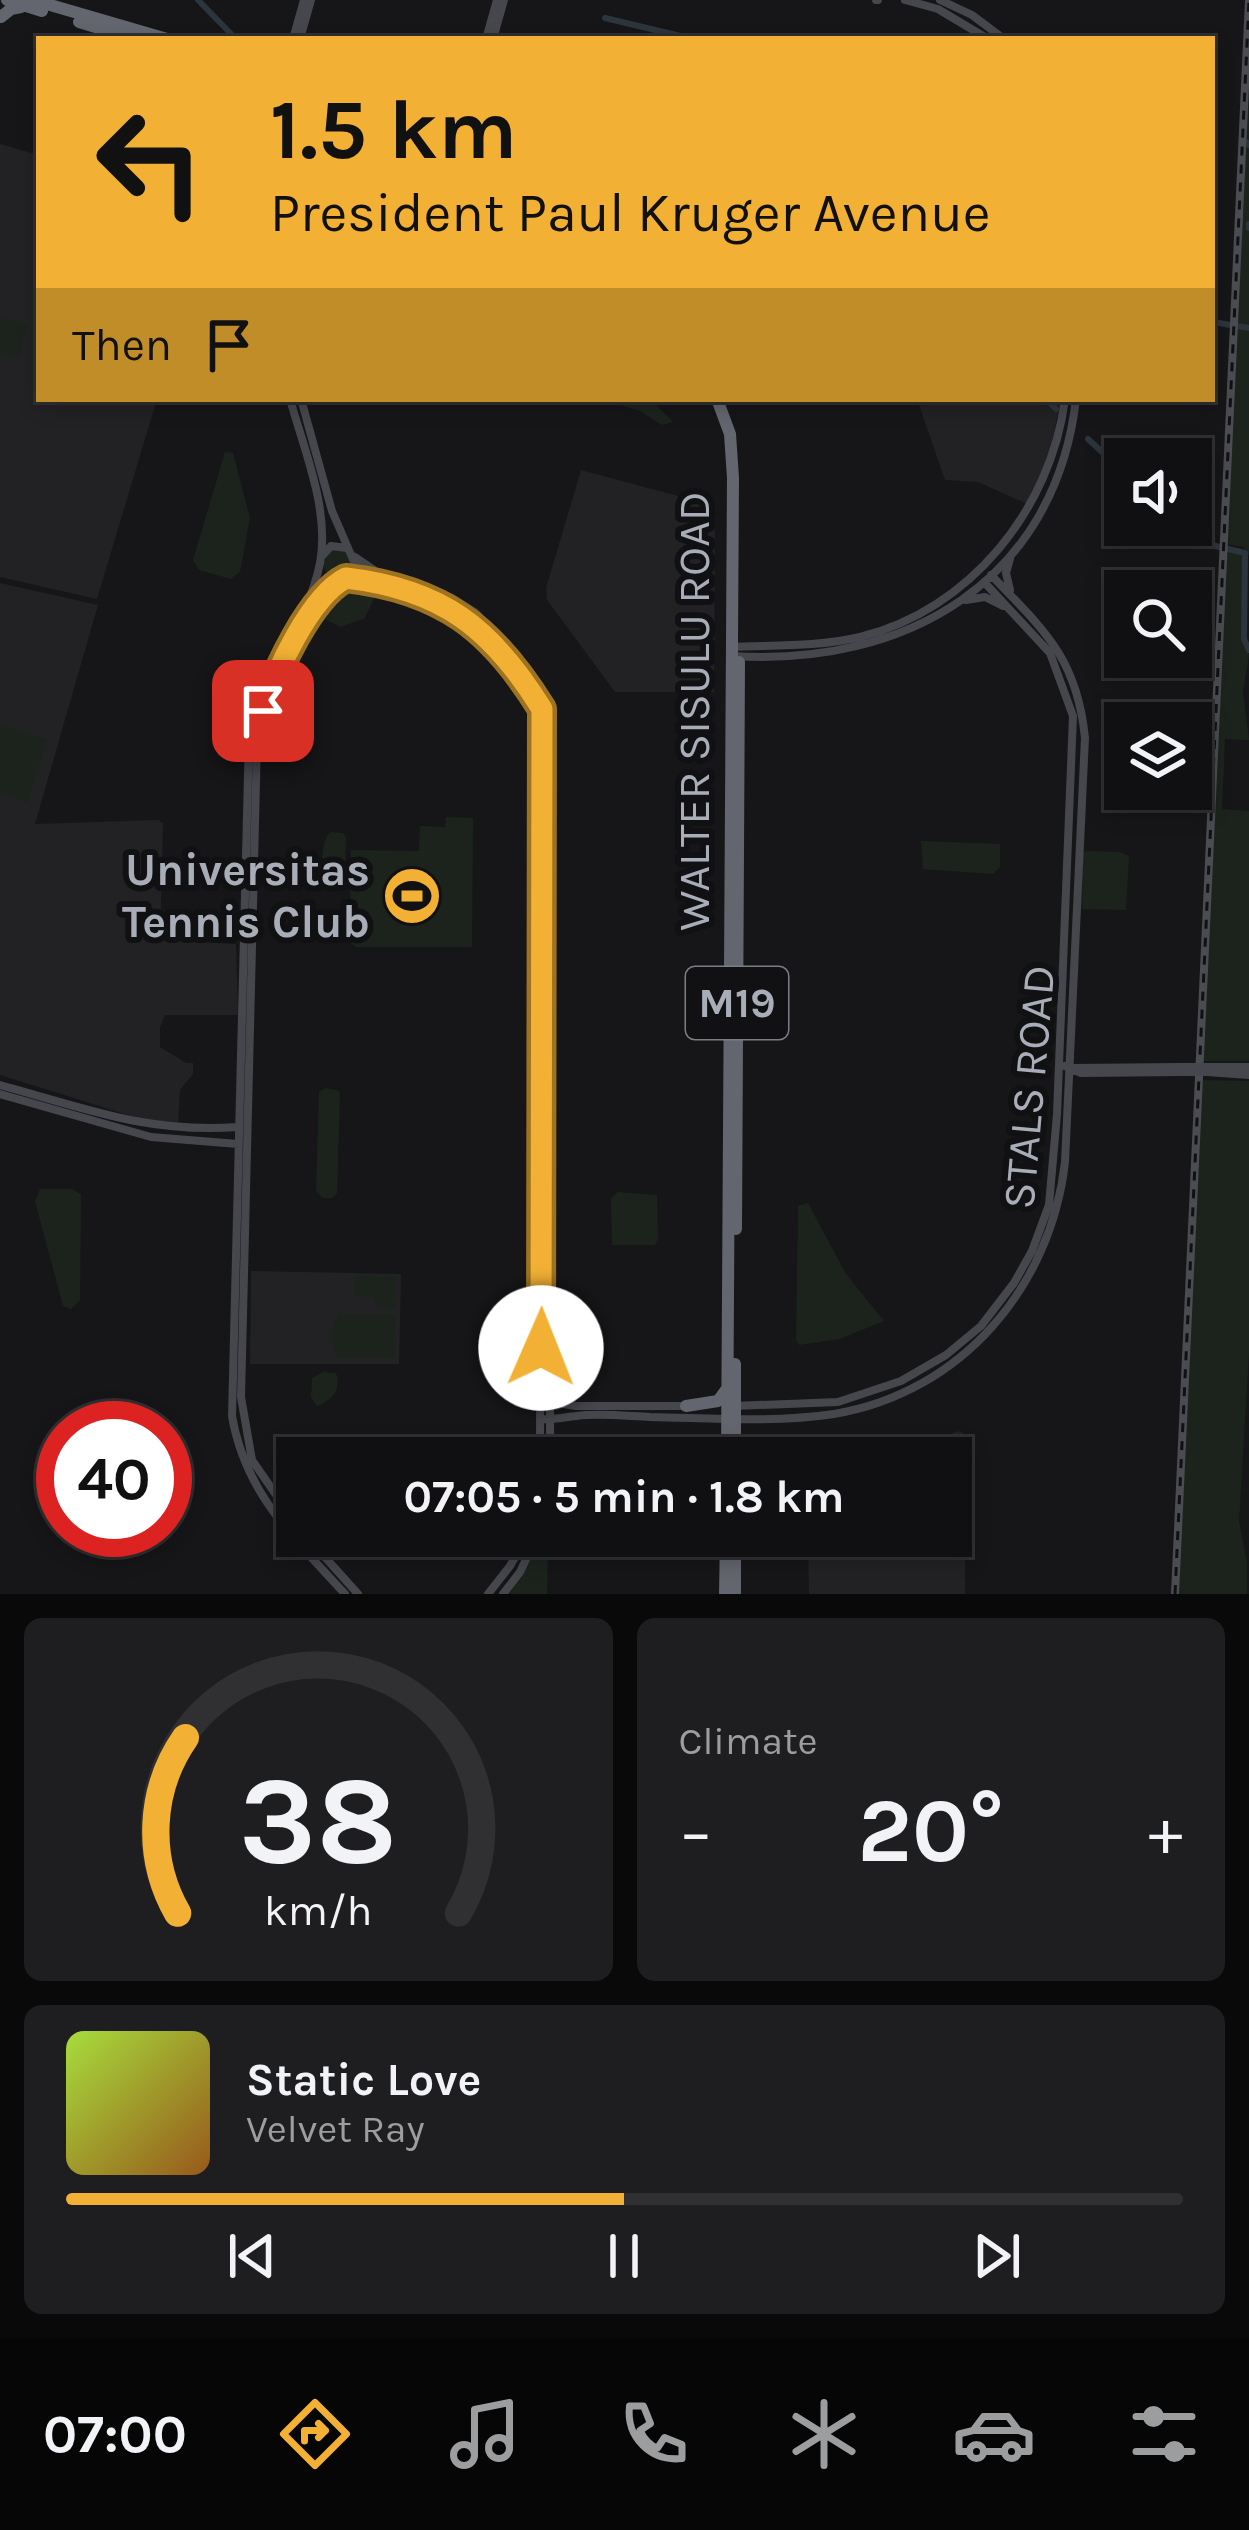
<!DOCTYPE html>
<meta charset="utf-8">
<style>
body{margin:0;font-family:Karla,sans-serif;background:#1e1e20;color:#f1f3f6;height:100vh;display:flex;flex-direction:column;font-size:45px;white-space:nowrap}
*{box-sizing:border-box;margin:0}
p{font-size:39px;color:#9c9d9f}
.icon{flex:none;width:66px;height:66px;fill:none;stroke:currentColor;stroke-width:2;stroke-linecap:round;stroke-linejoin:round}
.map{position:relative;height:1594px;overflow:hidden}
.side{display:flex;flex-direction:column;gap:24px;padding:24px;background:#09090a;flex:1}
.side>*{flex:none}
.banner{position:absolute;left:36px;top:36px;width:1179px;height:366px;border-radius:0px;box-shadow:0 6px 18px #0003,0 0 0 3px #303032;background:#f2b134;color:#111;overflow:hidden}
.fabs{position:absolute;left:1104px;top:438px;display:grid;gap:24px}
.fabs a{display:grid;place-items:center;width:108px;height:108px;border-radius:0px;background:#101012;box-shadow:0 6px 18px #0003,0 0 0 3px #303032;font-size:60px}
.speed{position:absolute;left:36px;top:1401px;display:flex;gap:24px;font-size:60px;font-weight:700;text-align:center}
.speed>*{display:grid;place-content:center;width:156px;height:156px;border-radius:50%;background:#101012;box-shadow:0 6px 18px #0003,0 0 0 3px #303032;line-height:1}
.speed .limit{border:18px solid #d22;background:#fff;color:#111}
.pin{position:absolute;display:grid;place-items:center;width:102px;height:102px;color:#fff;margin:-51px;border-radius:24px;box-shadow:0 6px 18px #0006}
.me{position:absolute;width:132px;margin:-66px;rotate:1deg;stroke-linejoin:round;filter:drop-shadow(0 0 9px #0008)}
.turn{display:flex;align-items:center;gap:42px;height:252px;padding:0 36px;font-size:54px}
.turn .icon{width:156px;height:156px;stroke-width:2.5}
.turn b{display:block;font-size:84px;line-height:102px}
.then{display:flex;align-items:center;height:114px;padding:0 36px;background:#0003;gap:24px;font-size:45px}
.big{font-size:90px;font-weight:700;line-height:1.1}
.side .widget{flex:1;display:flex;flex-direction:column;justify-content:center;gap:18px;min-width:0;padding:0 42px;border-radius:18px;background:#1e1e20}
.side .dial{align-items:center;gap:0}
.dial svg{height:312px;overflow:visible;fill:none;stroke:#303032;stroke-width:7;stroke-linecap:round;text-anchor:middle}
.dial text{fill:#f1f3f6;stroke:none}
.song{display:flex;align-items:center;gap:36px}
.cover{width:144px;height:144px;border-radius:18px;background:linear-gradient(135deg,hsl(80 70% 55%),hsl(30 70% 35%))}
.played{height:12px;border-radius:6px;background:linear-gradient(90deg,#f2b134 50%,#303032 50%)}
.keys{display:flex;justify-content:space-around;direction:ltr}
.heat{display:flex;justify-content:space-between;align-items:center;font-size:66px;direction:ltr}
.side .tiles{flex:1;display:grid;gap:24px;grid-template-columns:1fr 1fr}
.widget:last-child{grid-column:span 2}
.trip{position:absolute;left:276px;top:1437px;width:696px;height:120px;border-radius:0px;background:#101012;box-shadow:0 6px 18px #0003,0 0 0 3px #303032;font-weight:700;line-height:120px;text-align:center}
.menu{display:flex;height:192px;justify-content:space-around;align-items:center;background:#060607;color:#9c9d9f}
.menu .icon{width:84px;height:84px}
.menu .active{color:#f2b134}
.menu b{font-size:54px;color:#f1f3f6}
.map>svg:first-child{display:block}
.built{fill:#222225}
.green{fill:#1c231d}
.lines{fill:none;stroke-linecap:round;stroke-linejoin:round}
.canal{stroke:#2c353c;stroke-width:6}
.secondary{stroke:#45474d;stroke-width:8}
.highway{stroke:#63666e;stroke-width:12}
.rail-casing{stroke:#4a4c52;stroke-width:8}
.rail{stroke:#111113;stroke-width:3;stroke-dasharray:9;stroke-linecap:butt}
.secondary-bridge{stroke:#45474d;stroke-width:8}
.route-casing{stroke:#9d7322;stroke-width:30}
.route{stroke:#f2b134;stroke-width:21}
.labels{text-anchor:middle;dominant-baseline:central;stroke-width:12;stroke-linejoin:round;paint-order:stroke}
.shield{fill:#111113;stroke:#7b7e86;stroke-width:3}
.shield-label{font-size:42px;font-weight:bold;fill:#a8adb8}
.street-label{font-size:45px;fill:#a8adb8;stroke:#111113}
.poi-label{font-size:45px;font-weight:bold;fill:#a8adb8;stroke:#111113;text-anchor:end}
</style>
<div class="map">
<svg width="1249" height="1594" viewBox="0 0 1249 1594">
<rect width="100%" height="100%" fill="#161618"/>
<path class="built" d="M0,144L39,155V399H157L97,599L0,577Z
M917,399H1061L1049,457L1027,504L978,482L945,480Z
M581,470L708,504L715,515L714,692H615L547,600L546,588Z
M0,583L98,605L35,824L158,820L163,823L160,940L236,944L238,1015H165L160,1027V1047L186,1063H193V1074L180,1090L178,1124L154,1123L0,1075Z
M251,1271L401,1274L399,1364H250Z
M958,1431L965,1434V1594H809L808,1536H951V1458H894Z"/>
<path class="green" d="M1249,58V556L1244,547L1226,544Z
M0,316L28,324L18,358L0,353Z
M601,399H650L673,422L662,425L640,411Z
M225,452L233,453L250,518L240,572L231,579L199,570L193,560Z
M323 563a14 14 0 1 1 28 0a14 14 0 1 1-28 0Z
M1226,549L1240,552L1245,560L1242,640L1249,654L1243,692L1249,740L1225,739L1222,809L1249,811V1061H1202Z
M343,584L379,588L365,618L341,627L316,615L322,601Z
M0,724L47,739L27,802L0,793Z
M446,817L473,818L472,947H356L350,942L351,850L419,851L420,826L445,827Z
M330,832L343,833L346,837L345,878L327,880C320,869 321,842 330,832Z
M921,841L1000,844V867L993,874L923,869Z
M1087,851L1120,852L1129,856L1126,910L1082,909L1083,853Z
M1201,1080L1249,1081V1352L1239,1521L1247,1563V1594H1177Z
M326,1088L339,1091L340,1096L337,1193L332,1198H323L316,1191L319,1092Z
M40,1189H72L81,1194L80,1301L71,1309L63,1306L35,1201Z
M618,1192L657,1195L658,1239L655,1245H612L611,1199Z
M808,1203L846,1274L884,1321L839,1339L799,1345L796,1340L798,1206Z
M355,1276L396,1277L395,1309L375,1308V1297L354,1296Z
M338,1314H396V1358H336L331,1335Z
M323,1372L336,1373C342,1389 332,1401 317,1406L311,1397L312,1378Z
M87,1530H148L118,1555Z
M537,1549L548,1556L547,1594H506Z"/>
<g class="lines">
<path class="canal" d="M198,0L236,39
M605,18L693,39
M1244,140L1249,145
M1249,224V228
M1219,323L1249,328
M1046,399L1056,409
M1088,439L1125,473
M1181,525L1203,543L1245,553L1244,639L1249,650"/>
<path class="secondary" d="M876,0H878
M905,0L938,9L988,39
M940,0L972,15L1004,39
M293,39L304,0
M300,39L311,0
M486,39L497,0
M493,39L504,0
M290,399C304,450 330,510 320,563C308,625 261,673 249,735L232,1416C245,1493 294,1538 345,1594
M321,557L331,546L347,548
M355,557L383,576L450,597L476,613L536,684L551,709L550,1458
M347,578C422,586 464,608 509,666C521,681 535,696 542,713L540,1458
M1010,590L1006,573L1010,559
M966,600L985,597L1003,606
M731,647C775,645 817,647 860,637C970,610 1051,509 1065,399
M733,656C905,667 1055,582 1076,399
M1065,1066L1081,1073L1182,1072
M1207,1067H1249
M1070,1068L1182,1067
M1207,1072L1249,1075
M0,1085C85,1108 149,1134 238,1127
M0,1094L151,1137L238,1144
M540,1400L576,1406H688
M733,1406L838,1402L901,1381L946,1355L981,1326L1014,1283L1032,1251L1049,1205L1057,1114L1073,716L1050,653L984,582
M540,1419C553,1420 564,1417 576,1416C600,1413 626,1416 650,1417C710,1418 774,1423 834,1414C961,1393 1051,1287 1065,1162L1085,738C1077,658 1044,630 991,575
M297,1525L252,1460L241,1397L257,741C264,694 293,633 322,596C333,583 349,580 355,564L332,511L301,399
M306,1536L358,1594
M488,1594L510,1566L527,1536
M503,1594L520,1572L537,1536"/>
<path class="highway" d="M7,0L42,11
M33,0L167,39
M1,17L11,9L21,7
M79,22L135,39
M717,399L730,434L733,478L727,1458
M736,1229L739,662
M686,1406L718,1401L726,1390
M735,1439V1364
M725,1594L726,1536
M735,1594V1536"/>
<g class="rail-casing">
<path id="rail" d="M1175,1594L1249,0"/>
</g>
<use href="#rail" class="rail"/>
<path class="secondary-bridge" d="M1182,1067H1207
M1182,1072H1207"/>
</g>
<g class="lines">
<g class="route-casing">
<path id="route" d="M263,711C275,673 310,596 346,578C442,589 492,628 542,709L541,1348"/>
</g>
<use href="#route" class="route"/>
</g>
<defs>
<g id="stadium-disc" transform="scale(3)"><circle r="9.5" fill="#f2b134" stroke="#111113"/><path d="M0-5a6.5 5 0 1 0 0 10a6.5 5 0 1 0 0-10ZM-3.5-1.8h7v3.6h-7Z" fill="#111"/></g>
</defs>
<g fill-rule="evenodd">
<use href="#stadium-disc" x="412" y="896"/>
</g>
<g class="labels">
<rect class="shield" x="686" y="967" width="102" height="72" rx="9"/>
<g class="shield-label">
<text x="737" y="1003">M19</text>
</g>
<g class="street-label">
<text transform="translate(694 711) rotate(-90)">WALTER SISULU ROAD</text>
<text transform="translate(1029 1087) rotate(-85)">STALS ROAD</text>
</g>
<g class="poi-label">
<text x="370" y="870">Universitas<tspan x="370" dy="52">Tennis Club</tspan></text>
</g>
</g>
</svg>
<div class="fabs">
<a><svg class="icon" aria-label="sound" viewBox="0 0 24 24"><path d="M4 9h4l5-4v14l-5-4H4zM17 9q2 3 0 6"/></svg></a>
<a><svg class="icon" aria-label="search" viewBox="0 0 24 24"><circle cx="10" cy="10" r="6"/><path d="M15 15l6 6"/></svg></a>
<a><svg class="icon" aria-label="layers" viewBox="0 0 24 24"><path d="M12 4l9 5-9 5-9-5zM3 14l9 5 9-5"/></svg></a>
</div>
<div class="speed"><div class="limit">40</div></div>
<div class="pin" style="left:263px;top:711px;background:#d93025"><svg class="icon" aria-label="arrive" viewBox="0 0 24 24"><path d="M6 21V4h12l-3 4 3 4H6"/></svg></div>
<svg class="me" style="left:541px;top:1348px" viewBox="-20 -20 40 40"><circle r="19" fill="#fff"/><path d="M0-13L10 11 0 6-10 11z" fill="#f2b134"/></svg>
<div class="trip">07:05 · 5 min · 1.8 km</div>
<div class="banner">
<div class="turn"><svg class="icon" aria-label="left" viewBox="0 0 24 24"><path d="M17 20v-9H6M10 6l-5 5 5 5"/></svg><div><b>1.5 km</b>President Paul Kruger Avenue</div></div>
<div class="then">Then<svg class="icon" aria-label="arrive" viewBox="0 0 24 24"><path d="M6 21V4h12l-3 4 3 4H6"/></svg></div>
</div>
</div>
<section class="side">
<div class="tiles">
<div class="widget dial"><svg viewBox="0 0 100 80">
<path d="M14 69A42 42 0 1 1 86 69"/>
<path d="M14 69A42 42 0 0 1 16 24" stroke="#f2b134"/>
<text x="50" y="56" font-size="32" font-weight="700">38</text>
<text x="50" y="72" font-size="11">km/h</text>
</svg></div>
<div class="widget"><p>Climate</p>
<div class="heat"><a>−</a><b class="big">20°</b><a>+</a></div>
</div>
<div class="widget">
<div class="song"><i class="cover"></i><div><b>Static Love</b><p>Velvet Ray</p></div></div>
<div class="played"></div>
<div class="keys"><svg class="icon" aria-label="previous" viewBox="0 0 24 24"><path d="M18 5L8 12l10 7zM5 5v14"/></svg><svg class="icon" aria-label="pause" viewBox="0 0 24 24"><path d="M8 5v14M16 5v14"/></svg><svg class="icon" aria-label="next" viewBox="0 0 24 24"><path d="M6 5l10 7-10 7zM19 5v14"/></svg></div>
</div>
</div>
</section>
<nav class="menu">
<b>07:00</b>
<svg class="icon active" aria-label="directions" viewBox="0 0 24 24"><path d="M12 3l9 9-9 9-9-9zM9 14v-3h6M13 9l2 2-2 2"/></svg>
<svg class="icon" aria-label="music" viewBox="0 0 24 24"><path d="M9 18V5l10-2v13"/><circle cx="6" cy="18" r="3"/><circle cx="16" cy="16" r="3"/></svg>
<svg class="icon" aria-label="phone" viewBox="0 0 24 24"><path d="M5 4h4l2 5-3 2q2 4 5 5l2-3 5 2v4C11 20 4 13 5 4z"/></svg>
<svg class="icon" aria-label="climate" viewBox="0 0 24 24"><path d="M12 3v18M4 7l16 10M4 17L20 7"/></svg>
<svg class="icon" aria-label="car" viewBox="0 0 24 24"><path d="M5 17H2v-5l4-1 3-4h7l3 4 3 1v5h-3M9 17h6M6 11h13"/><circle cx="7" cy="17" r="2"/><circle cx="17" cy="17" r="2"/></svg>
<svg class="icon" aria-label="filters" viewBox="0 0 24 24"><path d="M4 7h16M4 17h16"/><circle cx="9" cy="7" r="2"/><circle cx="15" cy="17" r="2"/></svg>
</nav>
